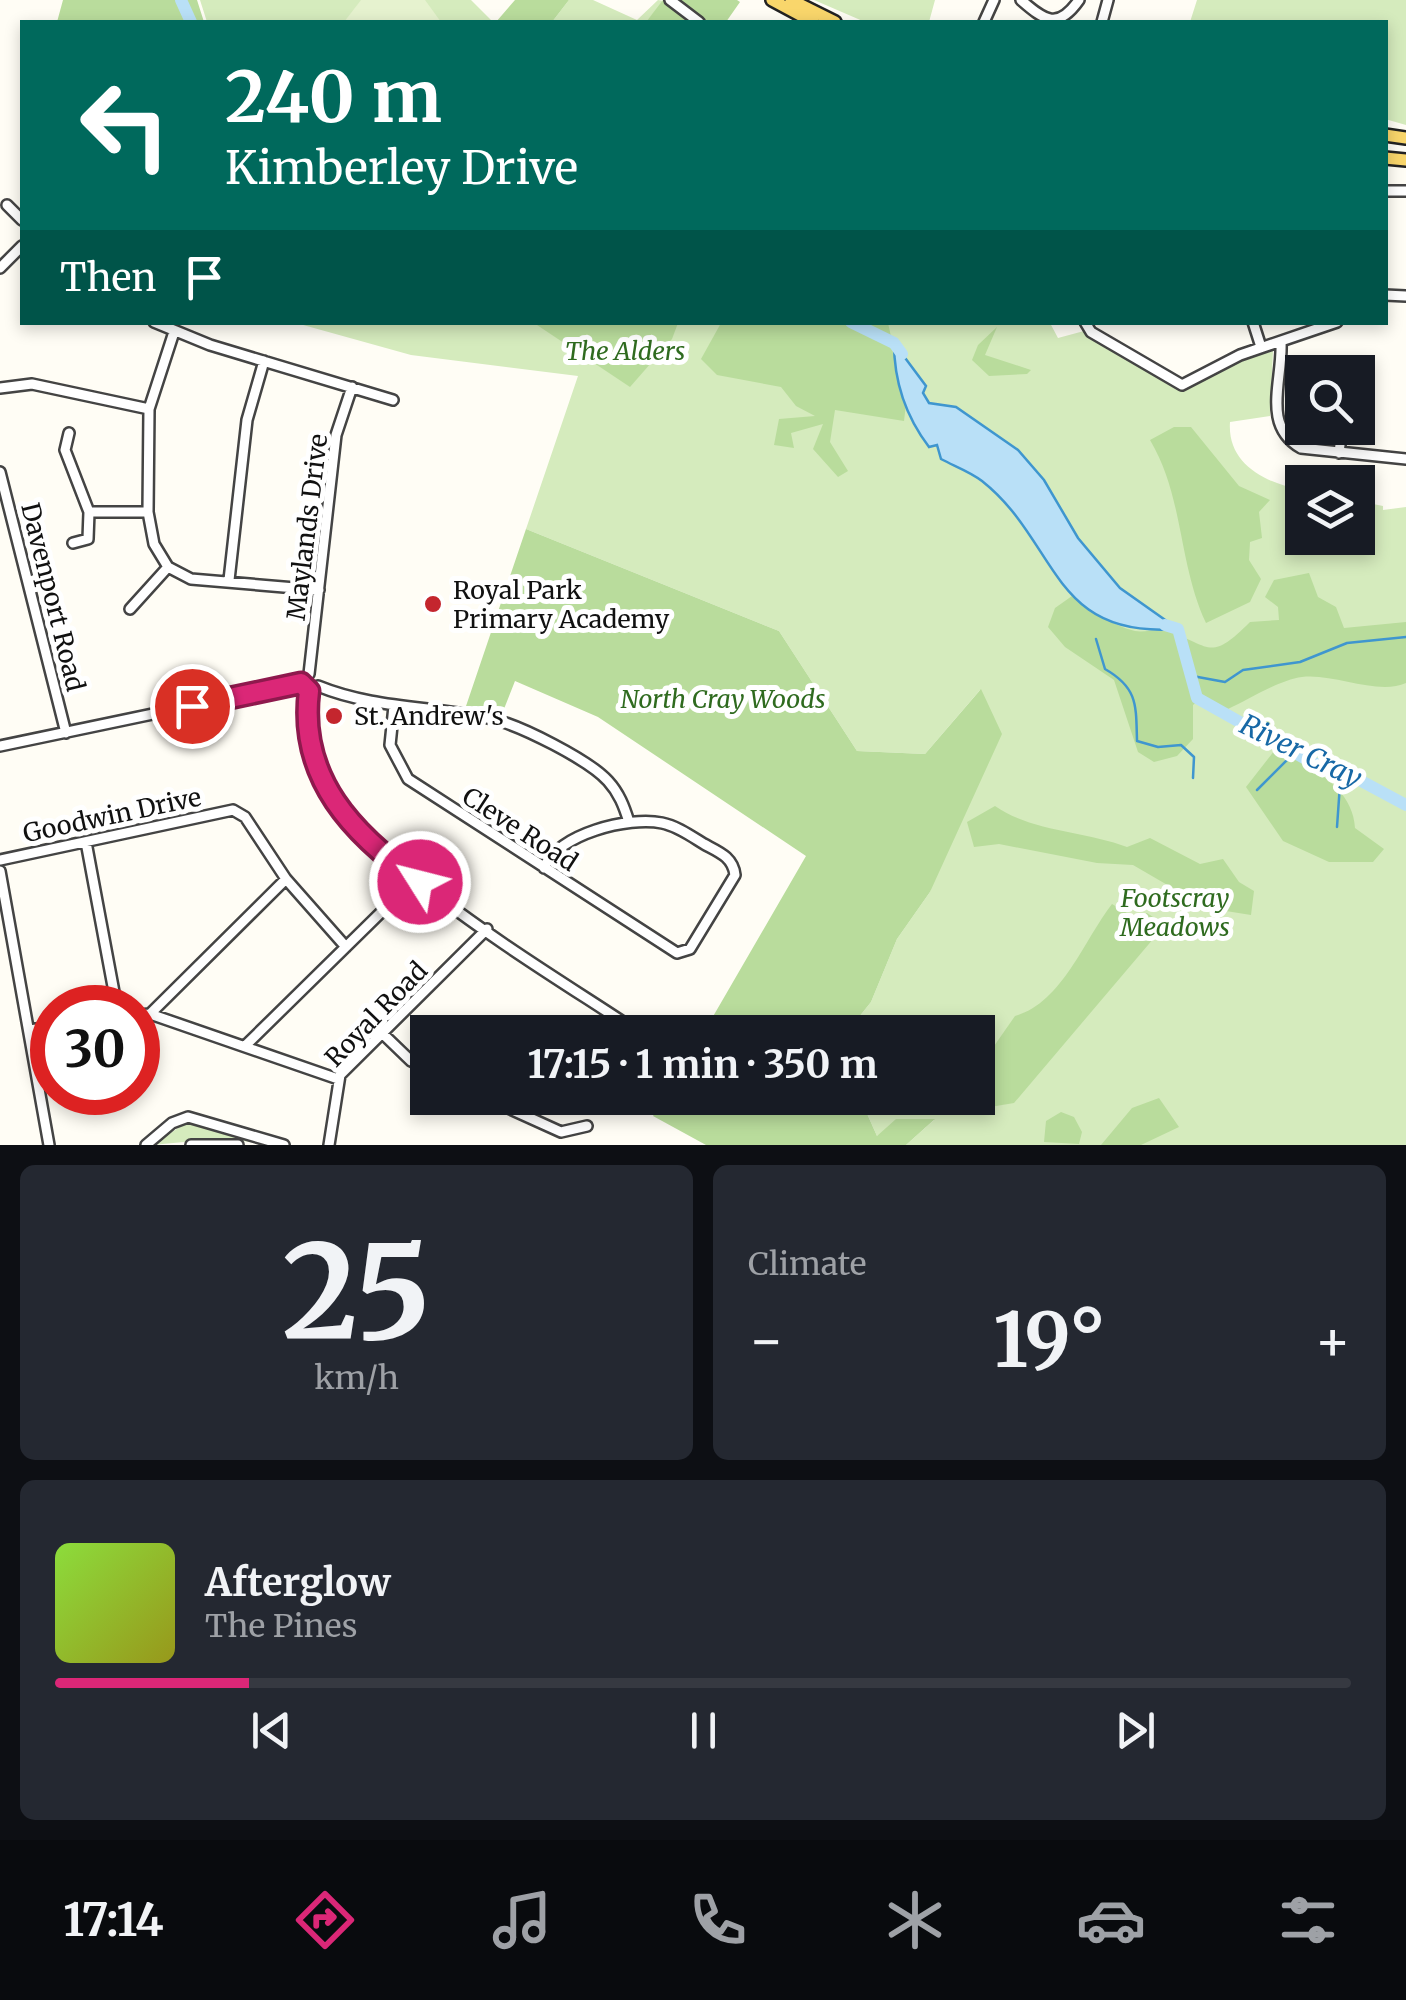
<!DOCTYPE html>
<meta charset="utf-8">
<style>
body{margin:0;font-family:Merriweather,serif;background:#242831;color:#f1f3f6;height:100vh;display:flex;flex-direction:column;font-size:38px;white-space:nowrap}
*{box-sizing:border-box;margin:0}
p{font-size:32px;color:#9ea1a6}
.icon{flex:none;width:55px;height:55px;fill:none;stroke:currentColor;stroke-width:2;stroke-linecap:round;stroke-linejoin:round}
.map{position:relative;height:1145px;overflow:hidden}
.side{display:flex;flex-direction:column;gap:20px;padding:20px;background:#0d0f14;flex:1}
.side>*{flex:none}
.guide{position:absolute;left:20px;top:20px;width:1368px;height:305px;border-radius:0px;box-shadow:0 5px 15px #0003;background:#00695c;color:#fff;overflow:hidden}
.fabs{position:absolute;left:1285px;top:355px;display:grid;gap:20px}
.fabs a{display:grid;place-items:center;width:90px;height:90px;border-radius:0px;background:#171b24;box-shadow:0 5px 15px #0003;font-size:50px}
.speed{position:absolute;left:30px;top:985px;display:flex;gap:20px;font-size:50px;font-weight:700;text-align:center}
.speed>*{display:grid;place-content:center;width:130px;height:130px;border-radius:50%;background:#171b24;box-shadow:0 5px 15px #0003;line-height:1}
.speed .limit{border:15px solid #d22;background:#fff;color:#111}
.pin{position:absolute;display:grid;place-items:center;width:85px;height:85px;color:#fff;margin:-42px;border:5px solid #fff;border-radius:50%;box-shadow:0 2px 10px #0007}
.me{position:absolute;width:110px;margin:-55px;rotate:306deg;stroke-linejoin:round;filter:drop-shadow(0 0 8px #0008)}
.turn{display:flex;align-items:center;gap:35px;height:210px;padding:0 40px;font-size:45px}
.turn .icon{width:130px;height:130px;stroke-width:2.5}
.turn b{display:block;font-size:70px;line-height:85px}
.then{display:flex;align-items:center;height:95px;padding:0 40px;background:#0003;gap:20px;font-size:38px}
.big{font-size:75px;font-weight:700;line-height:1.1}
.side .card{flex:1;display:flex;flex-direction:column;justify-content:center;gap:15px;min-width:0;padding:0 35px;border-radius:15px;background:#242831}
.side .dial{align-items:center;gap:0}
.dial b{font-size:130px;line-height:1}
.song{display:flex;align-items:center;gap:30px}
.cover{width:120px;height:120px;border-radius:15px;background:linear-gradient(135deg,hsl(90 70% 55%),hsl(60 70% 35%))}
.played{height:10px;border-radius:5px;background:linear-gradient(90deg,#db2777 15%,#363941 15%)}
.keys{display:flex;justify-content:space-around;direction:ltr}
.heat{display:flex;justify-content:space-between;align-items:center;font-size:55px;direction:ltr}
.side .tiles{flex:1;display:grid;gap:20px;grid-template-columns:1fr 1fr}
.card:last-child{grid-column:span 2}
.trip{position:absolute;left:410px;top:1015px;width:585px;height:100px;border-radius:0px;background:#171b24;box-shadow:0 5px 15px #0003;font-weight:700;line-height:100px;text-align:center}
.dock{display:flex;height:160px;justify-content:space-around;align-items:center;background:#090b0e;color:#9ea1a6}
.dock .icon{width:70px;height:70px}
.dock .on{color:#db2777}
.dock b{font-size:45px;color:#f1f3f6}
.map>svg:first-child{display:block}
.green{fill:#d5ebbd}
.forest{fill:#b9dc9c}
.pitch{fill:#e6f2cf}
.water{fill:#b9e0f7;stroke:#3f96cf;stroke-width:2.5}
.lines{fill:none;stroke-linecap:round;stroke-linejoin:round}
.stream{stroke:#3f96cf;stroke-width:2.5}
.river{stroke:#b9e0f7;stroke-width:12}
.minor-casing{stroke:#444;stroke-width:14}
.major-casing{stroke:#222;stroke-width:16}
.minor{stroke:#fff;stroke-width:9}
.major{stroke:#f9d66b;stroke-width:11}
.route-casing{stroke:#8e194d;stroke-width:25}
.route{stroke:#db2777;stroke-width:18}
.poi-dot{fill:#c4262e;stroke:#fff;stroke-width:4}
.labels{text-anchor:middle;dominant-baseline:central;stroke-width:10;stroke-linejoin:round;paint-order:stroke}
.park-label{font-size:25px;font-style:italic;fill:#2f6b1f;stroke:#fff}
.street-label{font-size:25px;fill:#111;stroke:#fff}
.poi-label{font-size:25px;fill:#111;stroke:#fff;text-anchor:start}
.water-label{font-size:28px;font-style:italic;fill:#1768a6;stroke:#fff}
</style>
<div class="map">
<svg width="1406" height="1145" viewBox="0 0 1406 1145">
<rect width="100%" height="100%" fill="#fffdf5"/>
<path class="green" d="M200,0H471L493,22H207Z
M569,0H593L637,20L658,0L664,1L646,22H552Z
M814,0H935L929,22H865Z
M1197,0H1406V125L1385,119V22H1190Z
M296,323H1050L1058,338L1084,331L1172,387C1198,392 1212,373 1233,362C1248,354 1260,355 1273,351L1270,416L1230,422C1227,464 1265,483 1302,490V538H1358V501L1383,506V510L1406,507V1145H906L934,1120L877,1136L860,1098H978V1032H847L871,1002L897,939L930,892L980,690L925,754L857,751L779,631L526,529L578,376L411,355Z
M189,1121L264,1143L216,1139L152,1145Z"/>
<path class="forest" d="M63,0H197L204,22H57Z
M515,0H569L552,22H496Z
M663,0H737L740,2L726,22H646Z
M534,323H678L672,339L630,387Z
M721,323H888L906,404L904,421L835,410L830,442L848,471L838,477L813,449L823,424L791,433L794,448L774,445L779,419L815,416L796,406L781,387L717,375L701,359Z
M997,327L985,355L1031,370L1027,374L989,376L972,360L978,345Z
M1174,427H1191L1239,486L1270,500L1259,512L1262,538L1250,542L1249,560L1261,579L1250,602L1206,623C1178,563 1184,497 1150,440Z
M526,529L779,631L857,751L925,754L981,689L1002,734L930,892L897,939L871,1002L847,1032H704L806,856L598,717L515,681L502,714L465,709Z
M1309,573L1318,597L1336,607L1344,628L1406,622V683C1378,696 1334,673 1302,677C1279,680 1250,699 1228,709L1200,699L1193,705V739L1177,756L1154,762L1138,752L1114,680L1065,647L1048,627L1055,608L1072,596C1091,611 1111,625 1135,631C1145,633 1157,628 1167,631C1212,646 1209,663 1250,622L1279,620L1278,607L1265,597L1274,580Z
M1278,746C1308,767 1353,786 1355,828L1384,849L1373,862H1329L1283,841L1246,787Z
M995,806C1032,832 1085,831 1127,847L1150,838L1200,864L1223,859L1239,882L1254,891L1251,915L1207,908L1133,865L1097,863L999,844L974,847L967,822Z
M1112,904L1135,918L1147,913L1165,925L1014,1103L972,1110L954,1098H978V1069L1015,1016C1062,1003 1084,940 1112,904Z
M664,1098H860L877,1136L896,1119H935L906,1145H706L653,1116Z
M1159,1098L1179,1127L1141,1145H1101L1132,1108Z
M1061,1112L1074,1117L1082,1132L1079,1144L1044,1142L1046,1121Z"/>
<path class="pitch" d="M361,0H425L441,22H344Z"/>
<path class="water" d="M894,343L926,386L923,393L929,403L956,407L1018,450L1044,480L1078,538L1120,588L1178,629C1050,639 1059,542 982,481C971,472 954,466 941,459L937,445L929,447C907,418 894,383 894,343Z"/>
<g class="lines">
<path class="stream" d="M1096,639L1105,669C1138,688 1136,705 1137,741L1158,747L1181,745L1194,757L1193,778
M1187,675L1225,682L1243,670L1300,662L1347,643L1406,637
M1257,790L1294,753
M1337,827L1341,770"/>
<path class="river" d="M181,0L191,22
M851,322L894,343L902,354
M1165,625L1178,629L1197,698L1313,763L1337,768L1406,805"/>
<g class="minor-casing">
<path id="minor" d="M670,0L699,22
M1021,0C1045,21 1058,30 1079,0
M984,22L994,0
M1102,22L1108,0
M1385,191H1406
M7,205L22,220
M0,268L22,246
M1385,295L1406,296
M154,322L210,345L393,400
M1085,322L1091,332L1182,385L1240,355L1337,322
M1253,322L1261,347
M174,332L149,409L148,512L154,544L168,567L191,579L319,590
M1281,342C1283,381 1261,425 1301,448L1406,459
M0,388L32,384L149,409
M69,433L65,450L89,512H148
M1339,453L1342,428
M0,472L66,733
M73,543L88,539L89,512
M229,580L247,420L264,361
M130,609L168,567
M309,674L336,435L352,387
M318,686C374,709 434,706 492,719C520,725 589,760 608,781C619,793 624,806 629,822
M309,691C306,711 304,733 309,752C336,850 553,974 638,1032
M394,706L390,745L408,779L677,953L690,949L735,875C733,857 719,852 704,844C691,836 677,826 662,823C629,816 557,834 544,868
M0,746L301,683
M86,842L117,1008
M0,860L233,810L245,817L286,879L346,947
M0,871L49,1145
M150,1014L286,879
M138,1015L150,1014L338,1079
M29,1030L52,1027
M383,1034L411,1061L428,1069
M245,1046L415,879
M486,1098L561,1132L587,1126
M146,1145L172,1123L188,1117L284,1145
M191,1145H238
M329,1145L340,1075L487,929"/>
</g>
<g class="major-casing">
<path id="major" d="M772,0L813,22
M791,0L835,22
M1385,135L1406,138
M1385,158L1406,160"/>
</g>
<use href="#minor" class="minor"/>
<use href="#major" class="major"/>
</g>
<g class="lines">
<g class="route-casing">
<path id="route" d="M192,706L301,683L309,691C298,778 353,835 420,882"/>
</g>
<use href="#route" class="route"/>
</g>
<g class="poi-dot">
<circle cx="433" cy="604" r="10"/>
<circle cx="334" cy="716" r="10"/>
</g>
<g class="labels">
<g class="park-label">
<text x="625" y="351">The Alders</text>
<text x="723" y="699">North Cray Woods</text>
<text x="1175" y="898">Footscray<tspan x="1175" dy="29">Meadows</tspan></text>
</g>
<g class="street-label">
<text transform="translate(307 527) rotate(-83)">Maylands Drive</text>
<text transform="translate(53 597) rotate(76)">Davenport Road</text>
<text transform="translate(112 815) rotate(-12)">Goodwin Drive</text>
<text transform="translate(520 829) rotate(33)">Cleve Road</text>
<text transform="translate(376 1014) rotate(-46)">Royal Road</text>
</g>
<g class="poi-label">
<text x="453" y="590">Royal Park<tspan x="453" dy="29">Primary Academy</tspan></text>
<text x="354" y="716">St. Andrew's</text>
</g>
<g class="water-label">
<text transform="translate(1301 751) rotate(26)">River Cray</text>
</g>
</g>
</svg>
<div class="fabs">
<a><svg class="icon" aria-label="search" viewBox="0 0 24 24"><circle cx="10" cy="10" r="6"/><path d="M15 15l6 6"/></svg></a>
<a><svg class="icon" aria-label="layers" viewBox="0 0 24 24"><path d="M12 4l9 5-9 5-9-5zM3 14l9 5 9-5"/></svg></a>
</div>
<div class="speed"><div class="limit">30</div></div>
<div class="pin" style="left:192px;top:706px;background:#d93025"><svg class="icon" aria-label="arrive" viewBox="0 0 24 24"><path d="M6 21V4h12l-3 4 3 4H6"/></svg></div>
<svg class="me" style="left:420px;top:882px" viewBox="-20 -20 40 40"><circle r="17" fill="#db2777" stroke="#fff" stroke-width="3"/><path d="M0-11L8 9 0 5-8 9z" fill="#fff"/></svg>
<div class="trip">17:15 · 1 min · 350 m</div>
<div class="guide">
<div class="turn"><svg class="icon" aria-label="left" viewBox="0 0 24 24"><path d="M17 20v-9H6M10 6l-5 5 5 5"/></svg><div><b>240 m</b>Kimberley Drive</div></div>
<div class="then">Then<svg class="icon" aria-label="arrive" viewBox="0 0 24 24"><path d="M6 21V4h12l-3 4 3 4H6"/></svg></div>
</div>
</div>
<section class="side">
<div class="tiles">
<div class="card dial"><b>25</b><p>km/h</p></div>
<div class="card"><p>Climate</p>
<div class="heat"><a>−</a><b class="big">19°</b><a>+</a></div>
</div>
<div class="card">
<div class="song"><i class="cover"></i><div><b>Afterglow</b><p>The Pines</p></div></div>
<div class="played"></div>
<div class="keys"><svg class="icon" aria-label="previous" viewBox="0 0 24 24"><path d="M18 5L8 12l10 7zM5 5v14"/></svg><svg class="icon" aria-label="pause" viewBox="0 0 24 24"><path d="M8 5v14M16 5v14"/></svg><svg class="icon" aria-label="next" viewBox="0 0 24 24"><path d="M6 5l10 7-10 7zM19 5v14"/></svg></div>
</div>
</div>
</section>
<nav class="dock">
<b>17:14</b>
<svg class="icon on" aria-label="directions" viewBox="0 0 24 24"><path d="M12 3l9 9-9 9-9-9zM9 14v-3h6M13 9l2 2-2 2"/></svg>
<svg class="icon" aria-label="music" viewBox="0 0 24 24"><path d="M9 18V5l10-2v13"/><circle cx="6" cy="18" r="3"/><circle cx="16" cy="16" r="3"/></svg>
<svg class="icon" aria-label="phone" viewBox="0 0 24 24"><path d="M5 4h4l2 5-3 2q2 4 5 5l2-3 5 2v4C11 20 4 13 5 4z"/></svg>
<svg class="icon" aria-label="climate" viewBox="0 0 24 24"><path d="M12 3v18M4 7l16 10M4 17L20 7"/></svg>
<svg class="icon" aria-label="car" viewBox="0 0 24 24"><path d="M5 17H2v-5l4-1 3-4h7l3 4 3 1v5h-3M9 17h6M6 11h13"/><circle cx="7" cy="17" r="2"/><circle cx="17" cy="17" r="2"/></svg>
<svg class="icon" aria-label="filters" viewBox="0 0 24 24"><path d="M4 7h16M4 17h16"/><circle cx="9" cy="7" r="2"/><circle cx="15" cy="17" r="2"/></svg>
</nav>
